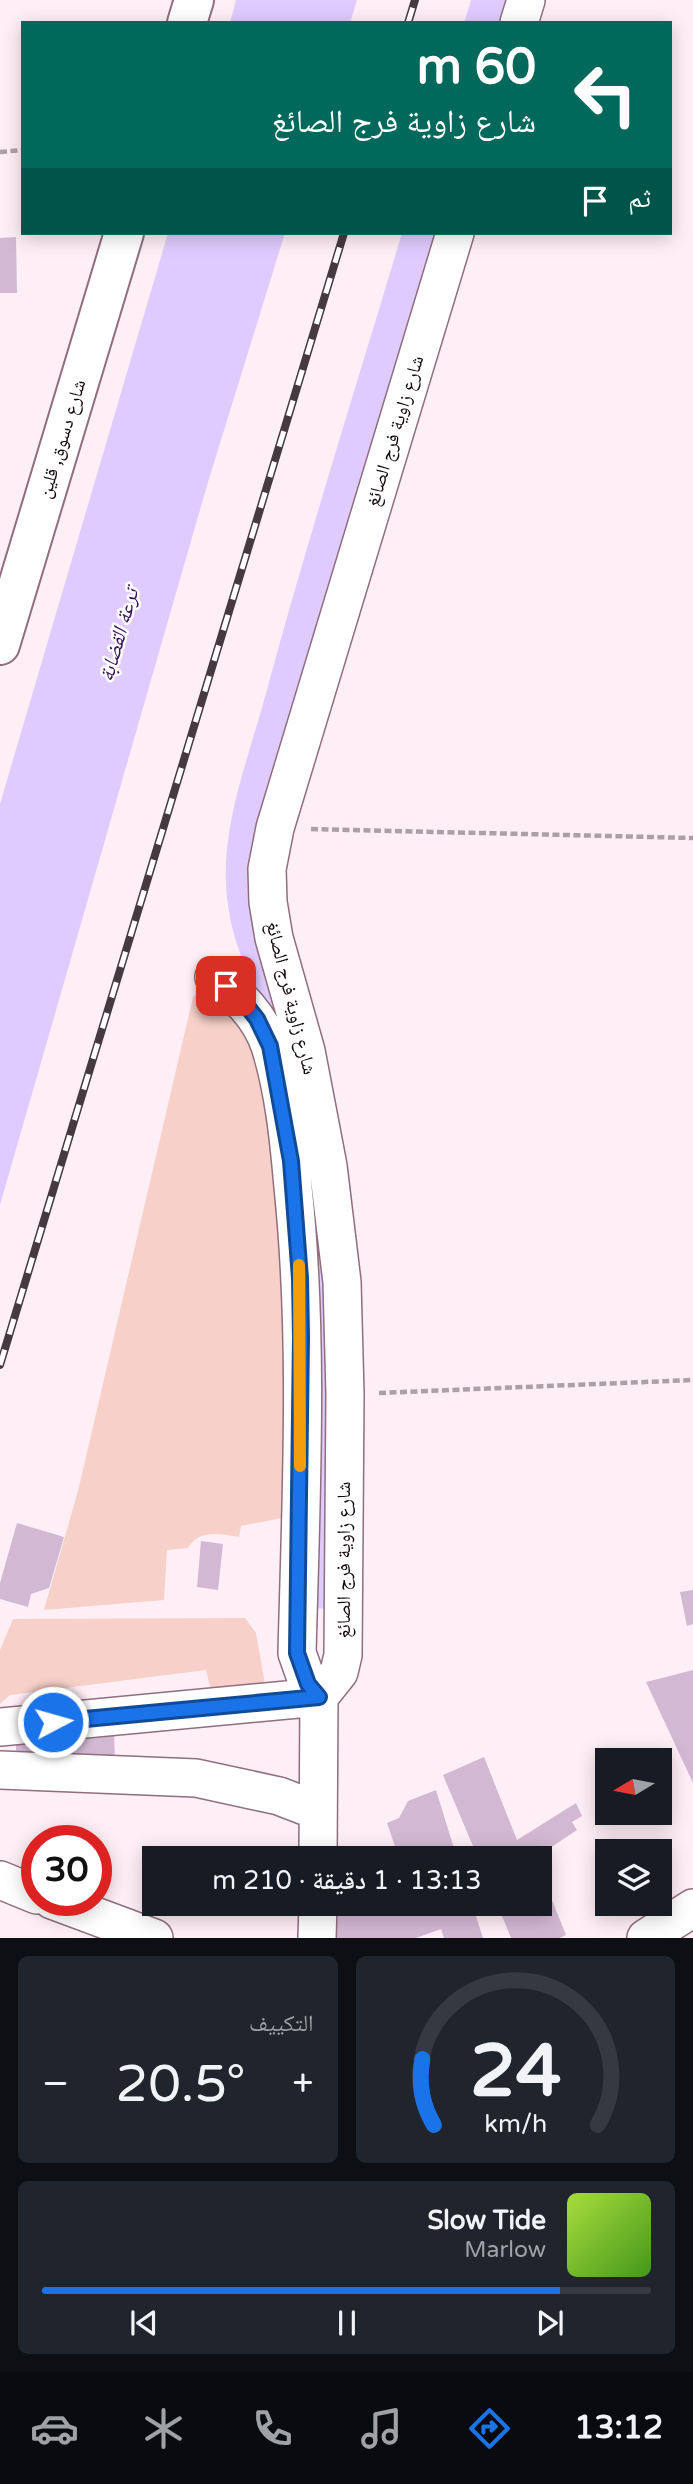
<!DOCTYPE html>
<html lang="ar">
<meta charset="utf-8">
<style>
body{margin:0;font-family:"Varela Round","Noto Naskh Arabic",sans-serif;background:#20242c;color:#f1f3f6;direction:rtl;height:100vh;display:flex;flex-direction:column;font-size:26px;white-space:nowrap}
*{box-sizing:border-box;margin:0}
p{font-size:23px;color:#9ea1a6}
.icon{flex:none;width:38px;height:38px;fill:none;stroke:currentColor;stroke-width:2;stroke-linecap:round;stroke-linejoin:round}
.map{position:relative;height:1938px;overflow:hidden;direction:ltr}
.side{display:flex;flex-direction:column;gap:18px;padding:18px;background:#0d0f14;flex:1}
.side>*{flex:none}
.guide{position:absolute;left:21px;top:21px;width:651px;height:214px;border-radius:0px;box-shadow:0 4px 18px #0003;direction:rtl;background:#00695c;color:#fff;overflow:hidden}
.needle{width:46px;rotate:260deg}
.tools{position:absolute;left:595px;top:1748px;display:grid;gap:14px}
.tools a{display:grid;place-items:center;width:77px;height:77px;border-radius:0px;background:#171b24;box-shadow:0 4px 18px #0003;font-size:35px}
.speed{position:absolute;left:21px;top:1825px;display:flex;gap:14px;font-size:35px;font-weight:700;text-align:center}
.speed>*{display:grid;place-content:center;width:91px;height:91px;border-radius:50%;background:#171b24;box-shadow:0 4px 18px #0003;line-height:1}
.speed .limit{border:10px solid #d22;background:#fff;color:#111}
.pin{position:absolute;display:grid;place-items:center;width:60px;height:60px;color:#fff;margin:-30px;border-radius:14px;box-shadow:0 4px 10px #0006}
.me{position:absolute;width:77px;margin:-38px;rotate:84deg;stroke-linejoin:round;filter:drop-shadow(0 0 5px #0008)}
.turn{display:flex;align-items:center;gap:24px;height:147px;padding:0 21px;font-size:32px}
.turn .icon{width:91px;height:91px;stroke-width:2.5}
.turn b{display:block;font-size:49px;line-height:60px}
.then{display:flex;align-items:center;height:66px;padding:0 21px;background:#0003;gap:14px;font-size:26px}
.big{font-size:52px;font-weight:600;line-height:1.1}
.side .card{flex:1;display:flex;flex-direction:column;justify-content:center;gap:10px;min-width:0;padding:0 24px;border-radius:10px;background:#20242c}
.side .dial{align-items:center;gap:0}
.dial svg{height:182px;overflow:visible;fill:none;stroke:#363941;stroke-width:7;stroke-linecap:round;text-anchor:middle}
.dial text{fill:#f1f3f6;stroke:none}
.song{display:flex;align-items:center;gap:21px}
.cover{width:84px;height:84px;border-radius:10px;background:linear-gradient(135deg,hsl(80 70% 55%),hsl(100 70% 35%))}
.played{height:7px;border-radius:4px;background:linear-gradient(90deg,#1a73e8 85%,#363941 85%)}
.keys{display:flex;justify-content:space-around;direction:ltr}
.heat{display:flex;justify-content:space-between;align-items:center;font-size:38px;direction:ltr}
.side .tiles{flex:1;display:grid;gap:18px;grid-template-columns:1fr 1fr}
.card:last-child{grid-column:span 2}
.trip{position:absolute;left:142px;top:1846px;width:410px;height:70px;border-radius:0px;background:#171b24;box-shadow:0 4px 18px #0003;font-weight:600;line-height:70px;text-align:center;direction:rtl}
.menu{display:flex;height:112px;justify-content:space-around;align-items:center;background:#090b0e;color:#9ea1a6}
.menu .icon{width:49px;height:49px}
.menu .selected{color:#1a73e8}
.menu b{font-size:32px;color:#f1f3f6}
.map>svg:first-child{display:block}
.green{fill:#f7d1c9}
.water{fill:#dfcbfd}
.building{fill:#d3b8d4}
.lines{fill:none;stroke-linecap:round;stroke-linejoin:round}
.minor-casing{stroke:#906e7e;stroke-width:40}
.major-casing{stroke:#906e7e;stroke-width:42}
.path{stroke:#ae9fa6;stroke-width:4.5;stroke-dasharray:7 3.5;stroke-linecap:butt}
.minor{stroke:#fff;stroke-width:37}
.major{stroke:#fff;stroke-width:38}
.rail-casing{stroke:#46393f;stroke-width:8}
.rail{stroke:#fff;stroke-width:5;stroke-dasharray:16;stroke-linecap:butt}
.route-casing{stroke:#114b97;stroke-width:18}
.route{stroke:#1a73e8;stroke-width:12}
.slow{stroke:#f59e0b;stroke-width:12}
.labels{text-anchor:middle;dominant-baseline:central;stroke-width:5;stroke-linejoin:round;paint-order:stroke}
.street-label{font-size:19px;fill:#14080e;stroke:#fff}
.water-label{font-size:21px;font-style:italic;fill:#37135a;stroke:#fff}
</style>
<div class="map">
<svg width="693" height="1938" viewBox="0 0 693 1938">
<rect width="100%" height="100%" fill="#feeef5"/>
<path class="green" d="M209,982L227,990L279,1096L287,1517L241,1526L239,1537C220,1534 199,1529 188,1548L167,1550L164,1600L44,1610L78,1491L193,997Z
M245,1618L256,1633L267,1695L213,1699L206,1670L10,1695L0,1704V1650L13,1619Z"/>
<path class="water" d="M236,0H357L350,23H230Z
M471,0H510L503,23H464Z
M168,233H285L208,482L0,1205V804Z
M402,233H441L269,787L326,1218L330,1609L313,1608L269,1013C245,971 228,932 226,883C223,821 249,756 265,697C307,541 356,387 402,233Z"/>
<path class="building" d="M16,237L17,293H0V238Z
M17,1523L64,1537L49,1588L31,1594L28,1607L0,1599V1583Z
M201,1541L223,1544L218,1590L197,1587Z
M693,1590V1624L687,1626L680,1592Z
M693,1670V1783L646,1682Z
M114,1731L115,1762L16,1764V1733Z
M484,1757L517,1840L576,1803L582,1816L572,1822L577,1830L535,1858H478L443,1775Z
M436,1790L457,1858H434L429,1847L399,1858L387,1823L399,1818L408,1801Z
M539,1868L566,1935L560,1938H511L497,1904H539Z
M322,1904H472L483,1938H444L441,1929L416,1938H325Z"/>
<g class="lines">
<g class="minor-casing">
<path id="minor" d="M519,23L526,0
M214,977C239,996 260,1016 270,1046C284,1090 289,1141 293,1187C309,1341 301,1498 297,1653L308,1684L319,1697L318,1858
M319,1697L339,1672L343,1655L345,1394L342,1282L328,1166L306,1051L274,938L268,902L267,869L275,828L455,233
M0,1727L319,1697
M0,1770L196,1778L279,1796L318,1811
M0,1880L37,1895
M52,1900L154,1938
M317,1938L318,1904
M646,1938L693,1908"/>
</g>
<g class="major-casing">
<path id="major" d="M187,23L194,0
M0,645L124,233"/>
</g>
<path class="path" d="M0,152L23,150
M311,829L693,838
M379,1393L693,1380"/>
<use href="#minor" class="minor"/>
<use href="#major" class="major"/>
<g class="rail-casing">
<path id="rail" d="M408,23L415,0
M0,1365L344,233"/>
</g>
<use href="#rail" class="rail"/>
</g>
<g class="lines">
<g class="route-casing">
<path id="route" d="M53,1722L319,1697L308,1684L297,1653L301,1337L300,1278L291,1161L270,1046L257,1019L239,996L226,986"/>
</g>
<use href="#route" class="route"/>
<path class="slow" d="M299,1265L300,1466"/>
</g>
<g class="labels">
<g class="street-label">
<text transform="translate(395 431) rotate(-73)">شارع زاوية فرج الصائغ</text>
<text transform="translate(62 439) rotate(-73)">شارع دسوق, قلين</text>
<text transform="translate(291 998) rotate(76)">شارع زاوية فرج الصائغ</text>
<text transform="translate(344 1560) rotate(-90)">شارع زاوية فرج الصائغ</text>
</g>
<g class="water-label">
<text transform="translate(119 635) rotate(-74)">ترعة القضابة</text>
</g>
</g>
</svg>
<div class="tools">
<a><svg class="needle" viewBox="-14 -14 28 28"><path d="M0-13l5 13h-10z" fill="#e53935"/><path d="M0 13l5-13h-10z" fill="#9ea1a6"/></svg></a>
<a><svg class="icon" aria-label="layers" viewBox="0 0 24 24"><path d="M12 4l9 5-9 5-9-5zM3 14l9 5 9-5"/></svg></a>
</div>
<div class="speed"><div class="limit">30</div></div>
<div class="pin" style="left:226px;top:986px;background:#d93025"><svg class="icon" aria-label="arrive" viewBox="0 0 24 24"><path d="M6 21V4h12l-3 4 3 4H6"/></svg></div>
<svg class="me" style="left:53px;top:1722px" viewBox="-20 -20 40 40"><circle r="17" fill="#1a73e8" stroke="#fff" stroke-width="3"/><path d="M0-11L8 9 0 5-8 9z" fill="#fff"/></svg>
<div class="trip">13:13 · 1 دقيقة · 210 m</div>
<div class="guide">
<div class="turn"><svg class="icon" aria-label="left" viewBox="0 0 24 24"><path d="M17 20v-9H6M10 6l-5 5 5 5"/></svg><div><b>60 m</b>شارع زاوية فرج الصائغ</div></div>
<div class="then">ثم<svg class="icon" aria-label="arrive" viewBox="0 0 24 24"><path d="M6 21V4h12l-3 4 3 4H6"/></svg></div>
</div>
</div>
<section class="side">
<div class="tiles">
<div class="card dial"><svg viewBox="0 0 100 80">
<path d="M14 69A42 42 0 1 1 86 69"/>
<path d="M14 69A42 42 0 0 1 9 40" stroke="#1a73e8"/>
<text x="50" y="56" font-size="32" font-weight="700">24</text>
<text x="50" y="72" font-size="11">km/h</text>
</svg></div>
<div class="card"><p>التكييف</p>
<div class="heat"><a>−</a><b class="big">20.5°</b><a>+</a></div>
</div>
<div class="card">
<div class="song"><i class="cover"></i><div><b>Slow Tide</b><p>Marlow</p></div></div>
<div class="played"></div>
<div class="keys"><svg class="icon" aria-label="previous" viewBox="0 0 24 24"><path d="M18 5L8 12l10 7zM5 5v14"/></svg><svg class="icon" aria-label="pause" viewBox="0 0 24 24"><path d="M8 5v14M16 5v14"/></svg><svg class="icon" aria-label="next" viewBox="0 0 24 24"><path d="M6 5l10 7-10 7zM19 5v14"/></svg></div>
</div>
</div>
</section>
<nav class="menu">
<b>13:12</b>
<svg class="icon selected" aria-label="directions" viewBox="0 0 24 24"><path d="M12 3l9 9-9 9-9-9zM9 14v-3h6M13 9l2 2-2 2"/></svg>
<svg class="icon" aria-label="music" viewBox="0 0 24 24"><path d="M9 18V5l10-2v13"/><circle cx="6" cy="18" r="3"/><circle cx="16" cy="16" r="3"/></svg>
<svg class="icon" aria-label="phone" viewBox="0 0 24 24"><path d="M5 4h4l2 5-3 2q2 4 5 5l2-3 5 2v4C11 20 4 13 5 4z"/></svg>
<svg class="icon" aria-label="climate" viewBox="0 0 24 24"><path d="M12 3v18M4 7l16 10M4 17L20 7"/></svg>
<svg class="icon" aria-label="car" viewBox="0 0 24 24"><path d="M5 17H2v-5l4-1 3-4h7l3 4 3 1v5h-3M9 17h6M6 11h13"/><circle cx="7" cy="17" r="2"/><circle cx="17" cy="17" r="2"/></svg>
</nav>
